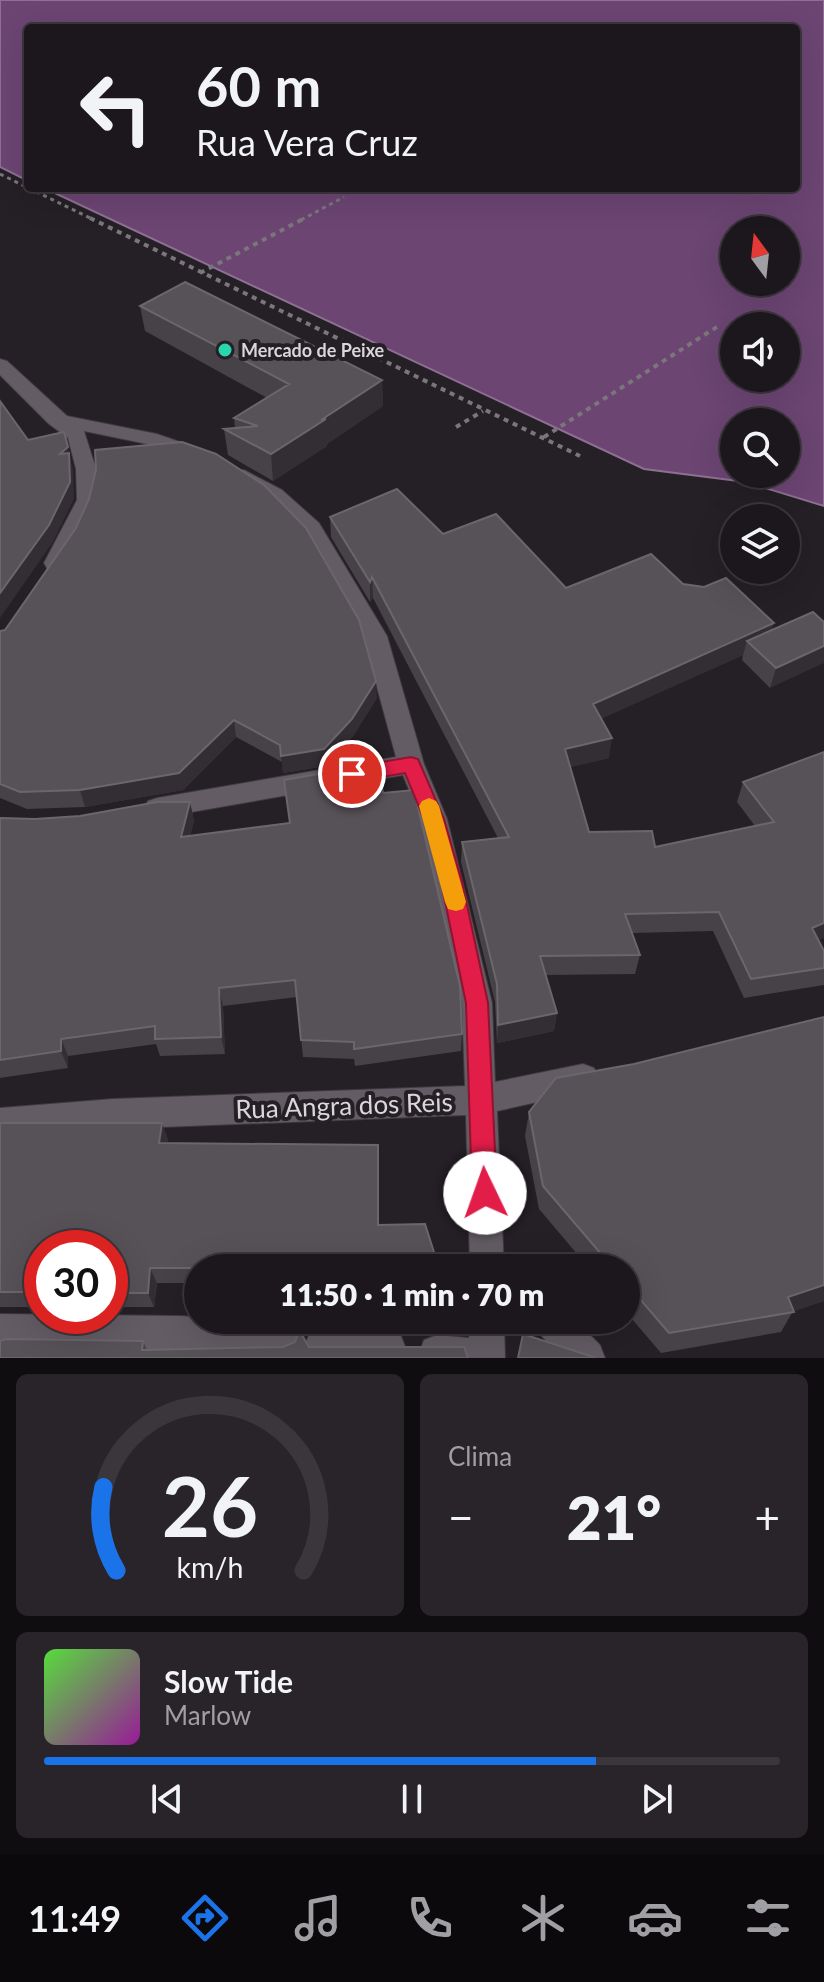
<!DOCTYPE html>
<html lang="pt">
<meta charset="utf-8">
<style>
body{margin:0;font-family:Lato,sans-serif;background:#292429;color:#f1f3f6;height:100vh;display:flex;flex-direction:column;font-size:30px;white-space:nowrap}
*{box-sizing:border-box;margin:0}
p{font-size:26px;color:#a09fa3}
.icon{flex:none;width:44px;height:44px;fill:none;stroke:currentColor;stroke-width:2;stroke-linecap:round;stroke-linejoin:round}
.map{position:relative;height:1358px;overflow:hidden}
.side{display:flex;flex-direction:column;gap:16px;padding:16px;background:#0f0d0f;flex:1}
.side>*{flex:none}
.guide{position:absolute;left:24px;top:24px;width:776px;height:168px;border-radius:8px;box-shadow:0 8px 32px #0002,0 0 0 2px #3a363b;background:#1c171c;color:#f1f3f6;overflow:hidden}
.needle{width:52px;rotate:345deg}
.buttons{position:absolute;left:720px;top:216px;display:grid;gap:16px}
.buttons a{display:grid;place-items:center;width:80px;height:80px;border-radius:50%;background:#1c171c;box-shadow:0 8px 32px #0002,0 0 0 2px #3a363b;font-size:40px}
.speed{position:absolute;left:24px;top:1230px;display:flex;gap:16px;font-size:40px;font-weight:700;text-align:center}
.speed>*{display:grid;place-content:center;width:104px;height:104px;border-radius:50%;background:#1c171c;box-shadow:0 8px 32px #0002,0 0 0 2px #3a363b;line-height:1}
.speed .limit{border:12px solid #d22;background:#fff;color:#111}
.pin{position:absolute;display:grid;place-items:center;width:68px;height:68px;color:#fff;margin:-34px;border:4px solid #fff;border-radius:50%;box-shadow:0 2px 8px #0007}
.me{position:absolute;width:88px;margin:-44px;rotate:357deg;stroke-linejoin:round;filter:drop-shadow(0 0 6px #0008)}
.turn{display:flex;align-items:center;gap:28px;height:168px;padding:0 40px;font-size:36px}
.turn .icon{width:104px;height:104px;stroke-width:2.5}
.turn b{display:block;font-size:56px;line-height:68px}
.big{font-size:60px;font-weight:800;line-height:1.1}
.side .card{flex:1;display:flex;flex-direction:column;justify-content:center;gap:12px;min-width:0;padding:0 28px;border-radius:12px;background:#292429}
.side .dial{align-items:center;gap:0}
.dial svg{height:208px;overflow:visible;fill:none;stroke:#3a363b;stroke-width:7;stroke-linecap:round;text-anchor:middle}
.dial text{fill:#f1f3f6;stroke:none}
.song{display:flex;align-items:center;gap:24px}
.cover{width:96px;height:96px;border-radius:12px;background:linear-gradient(135deg,hsl(110 70% 55%),hsl(300 70% 35%))}
.played{height:8px;border-radius:4px;background:linear-gradient(90deg,#1a73e8 75%,#3a363b 75%)}
.keys{display:flex;justify-content:space-around;direction:ltr}
.heat{display:flex;justify-content:space-between;align-items:center;font-size:44px;direction:ltr}
.side .tiles{flex:1;display:grid;gap:16px;grid-template-columns:1fr 1fr}
.card:last-child{grid-column:span 2}
.trip{position:absolute;left:184px;top:1254px;width:456px;height:80px;border-radius:40px;background:#1c171c;box-shadow:0 8px 32px #0002,0 0 0 2px #3a363b;font-weight:800;line-height:80px;text-align:center}
.tabs{display:flex;height:128px;justify-content:space-around;align-items:center;background:#0b090b;color:#a09fa3}
.tabs .icon{width:56px;height:56px}
.tabs .current{color:#1a73e8}
.tabs b{font-size:36px;color:#f1f3f6}
.map>svg:first-child{display:block}
.water{fill:#6c4573;stroke:#8d7092;stroke-width:2;fill-rule:evenodd}
.lines{fill:none;stroke-linecap:round;stroke-linejoin:round}
.minor-casing{stroke:#3f3a40;stroke-width:2}
.path-far1{stroke:#7b767b;stroke-width:3;stroke-dasharray:4 4;stroke-linecap:butt}
.path{stroke:#7b767b;stroke-width:4;stroke-dasharray:5 5;stroke-linecap:butt}
.minor{fill:#635c64;fill-rule:evenodd}
.wall{fill:#474148}
.shaded-wall{fill:#332d34}
.building{fill:#575158;stroke:#6b666c;stroke-width:2}
.route{fill:#e11d48;stroke:#92132f;stroke-width:2}
.slow{fill:#f59e0b}
.poi-dot{fill:#29d5ac;stroke:#251f26;stroke-width:3}
.labels{text-anchor:middle;dominant-baseline:central;stroke-width:8;stroke-linejoin:round;paint-order:stroke}
.far-poi-label{font-size:18px;font-weight:bold;fill:#dad6da;stroke:#251f26;text-anchor:start}
.near-street-label{font-size:26px;fill:#dad6da;stroke:#251f26}
</style>
<div class="map">
<svg width="824" height="1358" viewBox="0 0 824 1358">
<rect width="100%" height="100%" fill="#251f26"/>
<path class="water" d="M0,0H824V506L746,482L644,469L44,188H796V28H28V181L0,167ZM734,230H786V282H734ZM734,326H786V378H734ZM734,422H786V474H734Z"/>
<g class="lines">
<g class="minor-casing">
<path id="minor" d="M0,359L7,361L67,416L157,434L203,450L206,454L196,460L152,445L84,431L96,469L97,500L63,568H47L44,563L77,500L76,469L68,438L49,424L0,375Z
M244,470L282,490L319,523L387,636L424,764L447,819L492,1003L495,1082L583,1064L594,1068L598,1078L594,1088L583,1092L497,1111L504,1268H470L466,1115L113,1129L0,1138V1108L113,1099L465,1086L462,1003L421,819L403,775L157,818L148,815L144,808L148,801L157,798L396,757L363,636L333,579L303,533L268,500L237,481L234,476L237,471Z
M0,1314L181,1316L282,1324L295,1329L300,1342L295,1355L286,1358L181,1352L0,1350Z
M470,1320H504L505,1358H421L419,1353L424,1340L437,1335L469,1338Z
M533,1320H575L600,1345L605,1358H562L538,1332Z
M323,1327L388,1331L401,1336L406,1349L402,1358H312L305,1345L310,1332Z"/>
</g>
<path class="path-far1" d="M0,174L94,220
M301,220L344,197"/>
<path class="path" d="M90,218L580,456
M200,273L305,218
M456,427L483,411
M544,437L720,325"/>
<use href="#minor" class="minor"/>
</g>
<path class="wall" d="M140,306L382,380L383,406L327,444V446L273,481L228,455L224,429L235,428L234,418L267,398L145,331Z
M330,517L443,534L566,588L683,584L772,629L813,612L770,688L742,660L743,655L602,718L609,758L570,767L589,832L655,847L755,826L737,802L743,782L824,752L819,941L824,951V985L744,998L713,931L632,933L640,955L635,974L546,975L557,1013L554,1031L497,1043L495,1002L461,862L462,842L498,838L373,598L370,602L331,537Z
M0,631L377,698L353,736L325,766L283,773L282,762L236,737L183,790L85,807L27,809L0,798Z
M369,785L383,793L462,1034L461,1051L355,1066L354,1059L303,1057L297,997L223,1006L225,1054L160,1056L156,1044L68,1056V1068L0,1078V818L35,819L80,816L190,802L194,821L190,836L290,823Z
M824,1017V1301L793,1311L781,1332L661,1353L626,1312V1268H589L539,1209L525,1136L529,1112L634,1064Z
M0,1123H162L168,1140L167,1143L379,1162V1225L198,1268V1283H157L154,1307H110V1248H42V1307H0Z
M282,1320H455L454,1334L323,1324L309,1329L304,1339L309,1347L0,1358L143,1341L147,1350L283,1347L295,1342L299,1332L298,1328Z"/>
<path class="shaded-wall" d="M382,380L383,406L327,444V446L273,481L271,454Z
M68,447L73,470L74,499L53,542L0,618V593L60,454Z
M372,577L373,598L370,602V582Z
M774,623L768,644L747,641L743,655L590,724L593,704Z
M824,646V663L770,688L776,668Z
M376,681L377,698L353,736L325,766L283,773L281,756Z
M234,720L236,737L183,790L85,807L80,790Z
M612,738L609,758L562,769L565,749Z
M190,802L194,821L185,856L181,837Z
M824,923V938L804,947L812,928Z
M219,988L223,1006L225,1054L221,1037Z
M557,1013L554,1031L497,1043L498,1025Z
M61,1039L68,1056V1068L61,1051Z
M162,1123L168,1140L165,1160L159,1143Z
M150,1268L157,1283L154,1307L148,1293Z
M824,1285V1301L789,1313L788,1297Z
M304,1320H323V1324L309,1329L303,1342L300,1329Z"/>
<path class="building" d="M185,282L382,380L321,420L326,419L271,454L224,429L258,426L234,418L289,384L140,306Z
M0,401L28,440L64,432L68,447L60,454L69,453L70,482L49,525L0,593Z
M182,442L216,454L264,485L306,528L359,620L376,681L352,719L324,749L281,756L280,745L234,720L179,773L80,790L20,792L0,784V631L5,630L76,528L89,499L96,470L95,450Z
M397,489L443,534L496,514L566,588L651,554L683,584L704,587L726,578L774,623L593,704L612,738L565,749L589,832L652,831L655,847L774,822L743,782L824,752V923L812,928L824,951V968L751,979L719,912L625,914L640,955L540,956L557,1013L498,1025L497,984L462,842L509,837L372,577L370,582L330,517Z
M813,612L824,622V646L776,668L747,641Z
M365,766L369,785L381,783L383,793L414,790L460,986L462,1034L354,1049V1042L301,1040L295,980L219,988L221,1037L155,1039V1026L61,1039V1051L0,1060V818L35,819L80,816L157,802H190L181,837L290,823L284,780Z
M824,1017V1285L788,1297L794,1312L669,1333L626,1283V1268H613L543,1186L529,1112L556,1078L634,1064Z
M0,1123H162L159,1143L378,1145V1225L425,1224L439,1268H150L148,1293H110V1248H42V1292H0Z
M297,1320H304L300,1329Z
M299,1330L309,1347H464L468,1358H0V1341L6,1339L143,1341L142,1350L283,1347L295,1342Z
M523,1334L596,1358H518Z"/>
<path class="route" d="M411,757L418,759L444,819L462,882L488,1003L497,1193L493,1202L485,1205L476,1202L472,1193L466,1003L441,882L424,819L405,773L352,782L345,780L342,774L345,769L352,767Z"/>
<path class="slow" d="M429,798L436,801L439,806L466,902L463,909L456,911L448,909L445,902L419,806L422,801Z"/>
<circle class="poi-dot" cx="225" cy="350" r="8"/>
<g class="labels">
<g class="far-poi-label">
<text x="241" y="350">Mercado de Peixe</text>
</g>
<g class="near-street-label">
<text transform="translate(344 1105) rotate(-2)">Rua Angra dos Reis</text>
</g>
</g>
</svg>
<div class="buttons">
<a><svg class="needle" viewBox="-14 -14 28 28"><path d="M0-13l5 13h-10z" fill="#e53935"/><path d="M0 13l5-13h-10z" fill="#a09fa3"/></svg></a>
<a><svg class="icon" aria-label="sound" viewBox="0 0 24 24"><path d="M4 9h4l5-4v14l-5-4H4zM17 9q2 3 0 6"/></svg></a>
<a><svg class="icon" aria-label="search" viewBox="0 0 24 24"><circle cx="10" cy="10" r="6"/><path d="M15 15l6 6"/></svg></a>
<a><svg class="icon" aria-label="layers" viewBox="0 0 24 24"><path d="M12 4l9 5-9 5-9-5zM3 14l9 5 9-5"/></svg></a>
</div>
<div class="speed"><div class="limit">30</div></div>
<div class="pin" style="left:352px;top:774px;background:#d93025"><svg class="icon" aria-label="arrive" viewBox="0 0 24 24"><path d="M6 21V4h12l-3 4 3 4H6"/></svg></div>
<svg class="me" style="left:485px;top:1193px" viewBox="-20 -20 40 40"><circle r="19" fill="#fff"/><path d="M0-13L10 11 0 6-10 11z" fill="#e11d48"/></svg>
<div class="trip">11:50 · 1 min · 70 m</div>
<div class="guide">
<div class="turn"><svg class="icon" aria-label="left" viewBox="0 0 24 24"><path d="M17 20v-9H6M10 6l-5 5 5 5"/></svg><div><b>60 m</b>Rua Vera Cruz</div></div>
</div>
</div>
<section class="side">
<div class="tiles">
<div class="card dial"><svg viewBox="0 0 100 80">
<path d="M14 69A42 42 0 1 1 86 69"/>
<path d="M14 69A42 42 0 0 1 9 37" stroke="#1a73e8"/>
<text x="50" y="56" font-size="32" font-weight="700">26</text>
<text x="50" y="72" font-size="11">km/h</text>
</svg></div>
<div class="card"><p>Clima</p>
<div class="heat"><a>−</a><b class="big">21°</b><a>+</a></div>
</div>
<div class="card">
<div class="song"><i class="cover"></i><div><b>Slow Tide</b><p>Marlow</p></div></div>
<div class="played"></div>
<div class="keys"><svg class="icon" aria-label="previous" viewBox="0 0 24 24"><path d="M18 5L8 12l10 7zM5 5v14"/></svg><svg class="icon" aria-label="pause" viewBox="0 0 24 24"><path d="M8 5v14M16 5v14"/></svg><svg class="icon" aria-label="next" viewBox="0 0 24 24"><path d="M6 5l10 7-10 7zM19 5v14"/></svg></div>
</div>
</div>
</section>
<nav class="tabs">
<b>11:49</b>
<svg class="icon current" aria-label="directions" viewBox="0 0 24 24"><path d="M12 3l9 9-9 9-9-9zM9 14v-3h6M13 9l2 2-2 2"/></svg>
<svg class="icon" aria-label="music" viewBox="0 0 24 24"><path d="M9 18V5l10-2v13"/><circle cx="6" cy="18" r="3"/><circle cx="16" cy="16" r="3"/></svg>
<svg class="icon" aria-label="phone" viewBox="0 0 24 24"><path d="M5 4h4l2 5-3 2q2 4 5 5l2-3 5 2v4C11 20 4 13 5 4z"/></svg>
<svg class="icon" aria-label="climate" viewBox="0 0 24 24"><path d="M12 3v18M4 7l16 10M4 17L20 7"/></svg>
<svg class="icon" aria-label="car" viewBox="0 0 24 24"><path d="M5 17H2v-5l4-1 3-4h7l3 4 3 1v5h-3M9 17h6M6 11h13"/><circle cx="7" cy="17" r="2"/><circle cx="17" cy="17" r="2"/></svg>
<svg class="icon" aria-label="filters" viewBox="0 0 24 24"><path d="M4 7h16M4 17h16"/><circle cx="9" cy="7" r="2"/><circle cx="15" cy="17" r="2"/></svg>
</nav>
